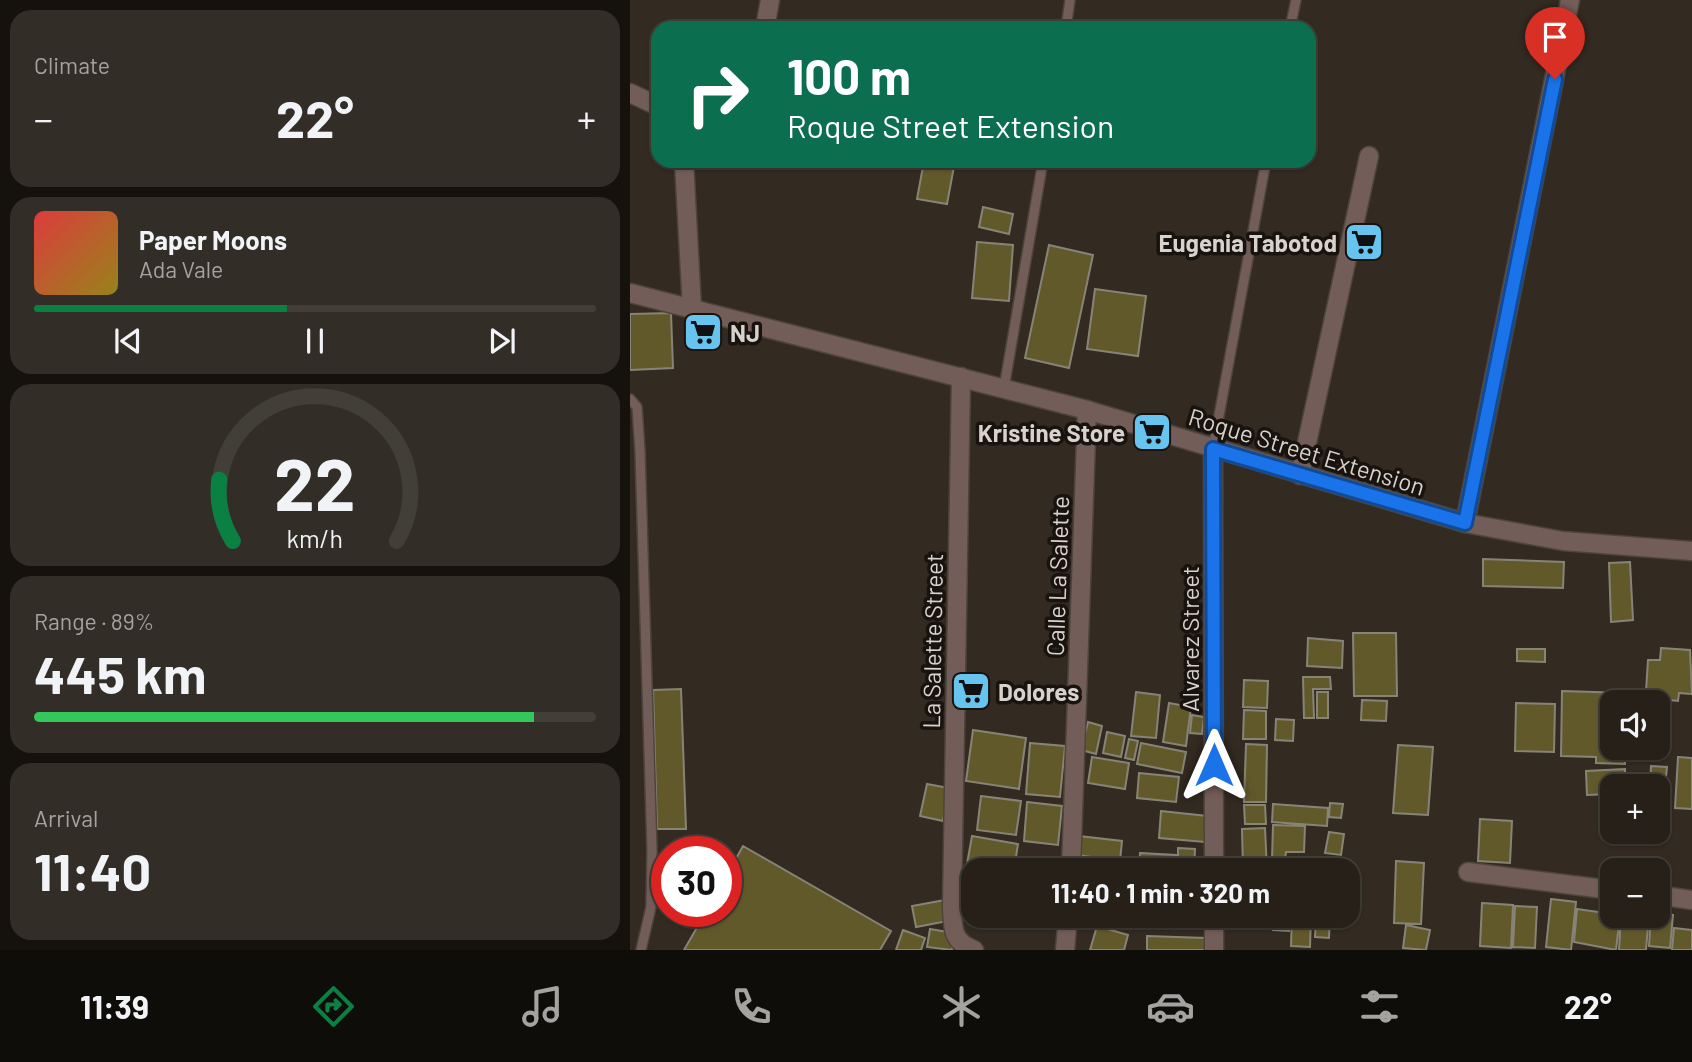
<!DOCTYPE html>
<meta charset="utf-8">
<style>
body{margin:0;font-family:Barlow,sans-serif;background:#322d26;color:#f1f3f6;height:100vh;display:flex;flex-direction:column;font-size:26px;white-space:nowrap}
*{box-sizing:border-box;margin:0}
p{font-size:23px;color:#a4a3a2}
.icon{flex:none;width:38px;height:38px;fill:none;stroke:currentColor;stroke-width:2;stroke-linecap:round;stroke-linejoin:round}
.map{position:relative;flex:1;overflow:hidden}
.panel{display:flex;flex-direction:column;gap:10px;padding:10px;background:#15120e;width:630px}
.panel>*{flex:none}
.top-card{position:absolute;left:21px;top:21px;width:665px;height:147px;border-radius:21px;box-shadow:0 2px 5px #0004,0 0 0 2px #423e38;background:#0b6e4f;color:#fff;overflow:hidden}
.controls{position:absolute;left:970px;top:690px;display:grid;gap:14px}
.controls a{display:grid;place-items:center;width:70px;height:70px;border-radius:14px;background:#262019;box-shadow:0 2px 5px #0004,0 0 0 2px #423e38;font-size:35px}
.speed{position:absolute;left:21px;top:836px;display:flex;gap:14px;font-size:35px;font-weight:700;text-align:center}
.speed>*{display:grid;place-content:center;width:91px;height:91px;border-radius:50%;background:#262019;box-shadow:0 2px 5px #0004,0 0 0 2px #423e38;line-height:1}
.speed .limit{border:10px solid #d22;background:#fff;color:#111}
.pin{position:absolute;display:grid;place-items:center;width:60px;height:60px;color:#fff;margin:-72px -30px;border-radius:50% 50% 50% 0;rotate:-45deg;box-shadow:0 0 7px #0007}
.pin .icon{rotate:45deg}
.me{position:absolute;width:77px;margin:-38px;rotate:0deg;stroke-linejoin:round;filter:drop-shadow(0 0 5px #0008)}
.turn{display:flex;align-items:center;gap:24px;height:147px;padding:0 21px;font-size:32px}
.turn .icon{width:91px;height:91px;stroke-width:2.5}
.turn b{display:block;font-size:49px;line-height:60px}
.big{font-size:52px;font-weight:700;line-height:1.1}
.panel .tile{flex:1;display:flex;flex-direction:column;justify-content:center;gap:10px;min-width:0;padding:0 24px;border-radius:21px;background:#322d26}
.panel .dial{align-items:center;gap:0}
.dial svg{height:182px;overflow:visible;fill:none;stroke:#423e38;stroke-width:7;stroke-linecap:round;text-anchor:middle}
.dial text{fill:#f1f3f6;stroke:none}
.song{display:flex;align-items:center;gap:21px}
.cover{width:84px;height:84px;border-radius:10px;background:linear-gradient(135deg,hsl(0 70% 55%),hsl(50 70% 35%))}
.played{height:7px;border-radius:4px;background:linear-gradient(90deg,#0b8043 45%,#423e38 45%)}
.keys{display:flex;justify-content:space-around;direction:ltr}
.heat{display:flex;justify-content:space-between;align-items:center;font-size:38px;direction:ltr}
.charge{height:10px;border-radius:5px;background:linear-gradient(90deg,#34c759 89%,#423e38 0)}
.trip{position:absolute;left:331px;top:858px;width:399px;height:70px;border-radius:21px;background:#262019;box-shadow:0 2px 5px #0004,0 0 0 2px #423e38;font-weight:700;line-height:70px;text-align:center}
.menu{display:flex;height:112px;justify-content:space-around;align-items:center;background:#0f0d0a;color:#a4a3a2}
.menu .icon{width:49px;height:49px}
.menu .current{color:#0b8043}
.menu b{font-size:32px;color:#f1f3f6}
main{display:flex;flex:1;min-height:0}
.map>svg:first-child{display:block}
.building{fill:#62592b;stroke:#878477;stroke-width:2}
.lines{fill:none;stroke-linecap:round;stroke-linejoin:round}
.service-casing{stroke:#4d453c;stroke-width:12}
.minor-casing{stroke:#4d453c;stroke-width:21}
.tertiary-casing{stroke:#4d453c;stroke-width:21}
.service{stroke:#735d58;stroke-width:9}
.minor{stroke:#735d58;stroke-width:18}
.tertiary{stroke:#735d58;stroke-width:18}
.route-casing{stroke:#114b97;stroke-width:18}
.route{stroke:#1a73e8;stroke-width:12}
.labels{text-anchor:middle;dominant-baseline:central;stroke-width:7;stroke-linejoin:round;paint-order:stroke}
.poi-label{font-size:24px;font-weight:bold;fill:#d8d2cc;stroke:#18130f;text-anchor:end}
.street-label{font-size:24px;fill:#d8d2cc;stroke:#18130f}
</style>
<main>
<section class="panel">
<div class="tile"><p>Climate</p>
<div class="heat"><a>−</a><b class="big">22°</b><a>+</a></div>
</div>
<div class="tile">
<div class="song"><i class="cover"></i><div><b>Paper Moons</b><p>Ada Vale</p></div></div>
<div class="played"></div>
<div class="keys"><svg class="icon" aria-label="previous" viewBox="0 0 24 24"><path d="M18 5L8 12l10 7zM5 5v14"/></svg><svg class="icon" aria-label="pause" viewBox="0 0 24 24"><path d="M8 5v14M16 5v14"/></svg><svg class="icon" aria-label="next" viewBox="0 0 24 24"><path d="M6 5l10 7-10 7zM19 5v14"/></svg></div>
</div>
<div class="tile dial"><svg viewBox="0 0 100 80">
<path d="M14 69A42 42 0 1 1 86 69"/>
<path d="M14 69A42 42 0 0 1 8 42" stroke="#0b8043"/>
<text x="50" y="56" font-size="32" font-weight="700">22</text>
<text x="50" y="72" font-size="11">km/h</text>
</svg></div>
<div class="tile"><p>Range · 89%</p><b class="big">445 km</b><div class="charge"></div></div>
<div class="tile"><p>Arrival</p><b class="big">11:40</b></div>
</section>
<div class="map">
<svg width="1062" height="950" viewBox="0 0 1062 950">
<rect width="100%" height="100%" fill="#332a21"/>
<path class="building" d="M294,161H325L317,204L287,199Z
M353,207L383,214L379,234L349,227Z
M347,242L383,245L379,301L342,298Z
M419,245L463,255L439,368L395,358Z
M465,289L516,296L508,356L457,349Z
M41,313L43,368L0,370V314Z
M853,559L934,562L933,588L853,586Z
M1000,562L1003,620L981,622L979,563Z
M723,633H766L767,696H724Z
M678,638L713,641L712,668L677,666Z
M1031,648L1060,650L1062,694L1049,693L1048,701L1029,699L1030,692L1016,691L1018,660H1030Z
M887,649H915V662L887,661Z
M673,677H700L701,689H683L684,718H674Z
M614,680L638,681L637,708L613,707Z
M51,689L56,829H27L23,690Z
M932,691L996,693V702H982V747H995V764L966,763V757L931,756Z
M506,692L530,695L526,738L501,736Z
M687,692H698V718H687Z
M732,700L757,701L756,721L731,720Z
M539,703L561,707L556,746L533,742Z
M886,703L925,704L924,752L885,751Z
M614,710L636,711V739H613Z
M562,715L574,717L572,734L560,733Z
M646,719L664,720L663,741L645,740Z
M458,722L472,726L466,754L451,750Z
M343,730L396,738L389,789L336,781Z
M477,732L495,736L491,757L473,753Z
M499,739L508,741L504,760L495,758Z
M400,743L435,746L430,797L396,794Z
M511,743L556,752L552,773L507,764Z
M616,744L637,745L636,802H614Z
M768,745L803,747L798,815L763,813Z
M462,757L499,763L495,789L458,783Z
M1048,757L1062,758V809L1045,808Z
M1021,766L1037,767L1034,796H1027V786H1020Z
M995,769V786H982V794L957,795L956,771Z
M509,773L549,777L546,802L507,798Z
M297,784L319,788L313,821L290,816Z
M351,796L391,801L386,835L347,830Z
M397,802L432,806L428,845L394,841Z
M700,803L713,804L711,818L699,817Z
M643,804L698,808L697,826L642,822Z
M614,805H635L636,824H615Z
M531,811L577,816L575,842L529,838Z
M850,819L882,821L880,863L848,861Z
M643,825L675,826L674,852H656L655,859H642Z
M635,828L637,870H613L612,829Z
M699,832L714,834L711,855L695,853Z
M342,836L388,844L384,870L337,864Z
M449,836L492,841L490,861L447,855Z
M113,846L261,931L250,950H54L76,912H96V876Z
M548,848L565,849L564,870H548Z
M510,853L546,855L545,870H509Z
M447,857L492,864L491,870H445Z
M690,859L703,860L702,870H688Z
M766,861L794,863L791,924L764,923Z
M921,899L946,902L941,950L916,947Z
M315,900L318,921L286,927L282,906Z
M852,903L883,905L881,948L850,946Z
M885,906L907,907L905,948L883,947Z
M947,909L990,915L986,950L944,942Z
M1027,914L1043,915L1040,948L1019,946L1021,915Z
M644,915H660L659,931L643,930Z
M662,915L681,916L680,947L661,946Z
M991,915H1019L1016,950H989Z
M686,916H700L699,938L685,937Z
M776,925L800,930L796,950L773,948Z
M467,926L498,935L494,950H460Z
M1044,928L1062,930V950H1042Z
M300,929L324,933L322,950L297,947Z
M273,930L295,938L291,950H266Z
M517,936L576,938V950H517Z"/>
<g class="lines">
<g class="service-casing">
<path id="service" d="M436,28L440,0
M660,28L666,0
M374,388L413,161
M0,399L7,407L10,451L22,851L21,907L11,950
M583,448L636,161"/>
</g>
<g class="minor-casing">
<path id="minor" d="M135,28L140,0
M0,93L28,106
M54,161L62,309
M331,377L322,906C323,928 321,941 344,950
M583,449L584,870
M670,475L739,156
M835,523L940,0
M441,870L457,410
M838,872L982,890
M1027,895L1062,900
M584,915V950
M435,950L438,915"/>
</g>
<g class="tertiary-casing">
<path id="tertiary" d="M0,293L457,410L835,523L933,541L1062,551"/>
</g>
<use href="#service" class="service"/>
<use href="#minor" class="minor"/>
<use href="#tertiary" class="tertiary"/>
</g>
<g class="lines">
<g class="route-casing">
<path id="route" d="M584,765L583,449L835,523L925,79"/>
</g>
<use href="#route" class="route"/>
</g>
<defs>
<g id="supermarket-square" transform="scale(2.0125)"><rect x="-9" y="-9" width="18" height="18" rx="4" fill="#66c4ef" stroke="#18130f"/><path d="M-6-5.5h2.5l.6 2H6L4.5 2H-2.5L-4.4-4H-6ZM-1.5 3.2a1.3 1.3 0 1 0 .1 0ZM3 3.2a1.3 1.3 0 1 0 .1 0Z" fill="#111"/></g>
</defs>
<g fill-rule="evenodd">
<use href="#supermarket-square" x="734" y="242"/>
<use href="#supermarket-square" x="73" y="332"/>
<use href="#supermarket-square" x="522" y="432"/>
<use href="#supermarket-square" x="341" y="691"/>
</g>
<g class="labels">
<g class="poi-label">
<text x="707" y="242">Eugenia Tabotod</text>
<text x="100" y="332" text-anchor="start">NJ</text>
<text x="495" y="432">Kristine Store</text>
<text x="368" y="691" text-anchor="start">Dolores</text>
</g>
<g class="street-label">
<text transform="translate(677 451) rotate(17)">Roque Street Extension</text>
<text transform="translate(427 576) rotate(-88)">Calle La Salette</text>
<text transform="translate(559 639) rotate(-90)">Alvarez Street</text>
<text transform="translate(302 641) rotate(-89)">La Salette Street</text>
</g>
</g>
</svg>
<div class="controls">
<a><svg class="icon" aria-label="sound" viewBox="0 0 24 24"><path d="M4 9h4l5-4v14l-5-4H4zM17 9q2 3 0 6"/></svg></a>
<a>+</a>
<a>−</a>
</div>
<div class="speed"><div class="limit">30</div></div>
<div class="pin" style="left:925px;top:79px;background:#d93025"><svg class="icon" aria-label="arrive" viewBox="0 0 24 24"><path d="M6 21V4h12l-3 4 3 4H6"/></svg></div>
<svg class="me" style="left:584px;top:765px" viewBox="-20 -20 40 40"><path d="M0-17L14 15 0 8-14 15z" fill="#1a73e8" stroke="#fff" stroke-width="4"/></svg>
<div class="trip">11:40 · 1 min · 320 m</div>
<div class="top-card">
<div class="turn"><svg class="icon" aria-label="right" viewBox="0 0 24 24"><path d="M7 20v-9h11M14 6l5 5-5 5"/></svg><div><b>100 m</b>Roque Street Extension</div></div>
</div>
</div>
</main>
<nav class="menu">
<b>11:39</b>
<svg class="icon current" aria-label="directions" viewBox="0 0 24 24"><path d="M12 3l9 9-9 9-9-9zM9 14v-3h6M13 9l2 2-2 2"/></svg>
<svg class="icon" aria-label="music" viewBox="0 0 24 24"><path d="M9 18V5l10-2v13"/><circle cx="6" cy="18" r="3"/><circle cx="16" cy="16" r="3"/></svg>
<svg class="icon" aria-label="phone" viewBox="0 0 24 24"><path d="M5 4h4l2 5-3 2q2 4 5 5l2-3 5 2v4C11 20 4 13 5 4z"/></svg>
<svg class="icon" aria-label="climate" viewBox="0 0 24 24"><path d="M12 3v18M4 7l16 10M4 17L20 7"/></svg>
<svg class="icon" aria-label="car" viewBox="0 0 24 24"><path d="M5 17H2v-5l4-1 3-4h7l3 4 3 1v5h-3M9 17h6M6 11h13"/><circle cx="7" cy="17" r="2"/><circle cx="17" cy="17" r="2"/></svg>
<svg class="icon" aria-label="filters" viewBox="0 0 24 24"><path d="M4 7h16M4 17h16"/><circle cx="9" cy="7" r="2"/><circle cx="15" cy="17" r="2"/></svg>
<b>22°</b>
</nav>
